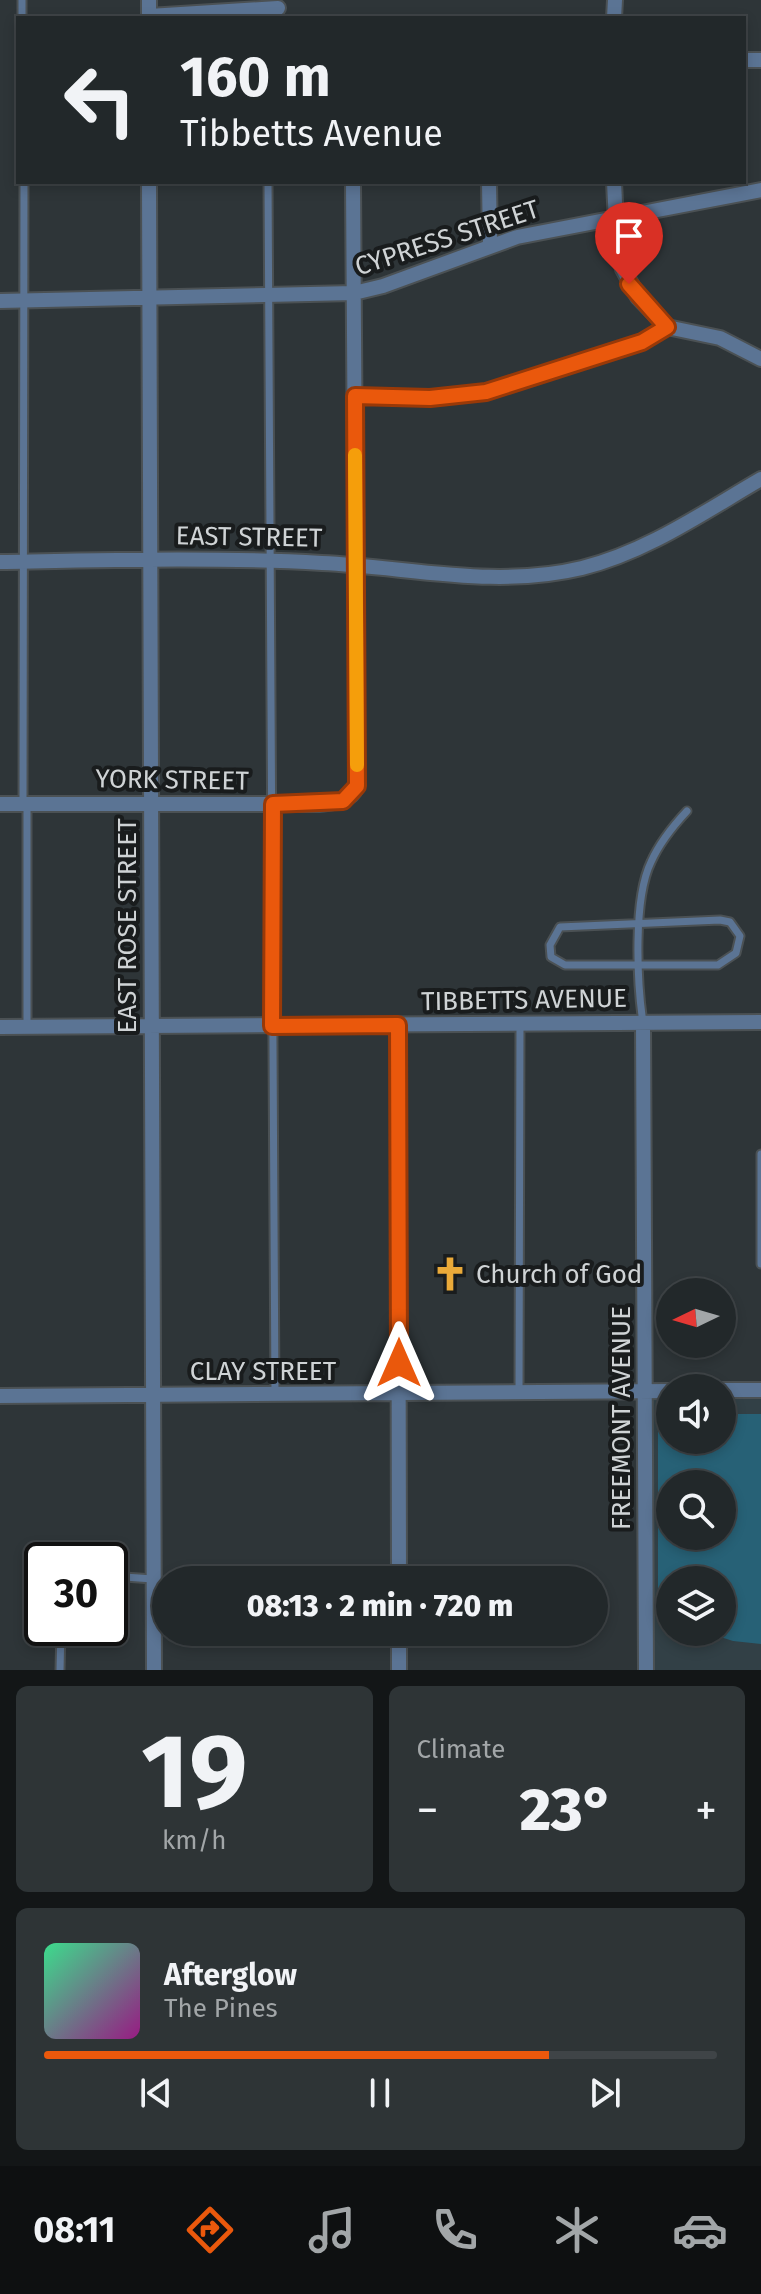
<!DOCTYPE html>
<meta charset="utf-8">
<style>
body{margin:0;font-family:"Fira Sans",sans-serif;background:#2e3436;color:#f1f3f6;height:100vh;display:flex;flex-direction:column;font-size:30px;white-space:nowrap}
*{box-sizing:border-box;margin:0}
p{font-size:26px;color:#a2a6a8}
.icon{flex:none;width:44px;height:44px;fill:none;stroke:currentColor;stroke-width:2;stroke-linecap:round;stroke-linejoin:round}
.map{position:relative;height:1670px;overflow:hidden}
.sheet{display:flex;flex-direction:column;gap:16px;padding:16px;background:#131617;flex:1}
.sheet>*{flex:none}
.hud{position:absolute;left:16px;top:16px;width:730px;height:168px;border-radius:0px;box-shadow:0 4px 12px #0003,0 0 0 2px #3f4447;background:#22282a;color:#f1f3f6;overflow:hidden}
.needle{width:52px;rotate:265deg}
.tools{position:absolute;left:656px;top:1278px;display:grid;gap:16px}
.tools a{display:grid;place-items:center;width:80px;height:80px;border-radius:50%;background:#22282a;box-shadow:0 4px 12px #0003,0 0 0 2px #3f4447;font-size:40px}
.speed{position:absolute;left:24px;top:1542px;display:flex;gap:16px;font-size:40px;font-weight:700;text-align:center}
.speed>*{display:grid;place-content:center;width:104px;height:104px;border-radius:50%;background:#22282a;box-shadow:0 4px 12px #0003,0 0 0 2px #3f4447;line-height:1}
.speed .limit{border:4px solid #111;border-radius:12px;background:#fff;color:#111}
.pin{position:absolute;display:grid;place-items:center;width:68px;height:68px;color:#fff;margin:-82px -34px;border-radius:50% 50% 50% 0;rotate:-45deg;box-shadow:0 0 8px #0007}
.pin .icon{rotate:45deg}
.me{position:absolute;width:88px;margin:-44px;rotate:0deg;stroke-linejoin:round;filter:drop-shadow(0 0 6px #0008)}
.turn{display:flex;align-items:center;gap:28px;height:168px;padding:0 32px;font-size:36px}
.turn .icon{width:104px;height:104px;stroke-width:2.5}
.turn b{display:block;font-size:56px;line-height:68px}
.big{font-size:60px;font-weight:800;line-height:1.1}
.sheet .card{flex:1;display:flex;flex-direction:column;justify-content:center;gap:12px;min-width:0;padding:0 28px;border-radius:12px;background:#2e3436}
.sheet .dial{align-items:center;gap:0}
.dial b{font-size:104px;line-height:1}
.song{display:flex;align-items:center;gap:24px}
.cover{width:96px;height:96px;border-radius:12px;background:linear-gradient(135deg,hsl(150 70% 55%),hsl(310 70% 35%))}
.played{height:8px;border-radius:4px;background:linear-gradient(90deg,#ea580c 75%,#3f4447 75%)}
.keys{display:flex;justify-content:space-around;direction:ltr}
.heat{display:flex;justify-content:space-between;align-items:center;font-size:44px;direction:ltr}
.sheet .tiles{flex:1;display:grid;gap:16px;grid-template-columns:1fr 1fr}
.card:last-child{grid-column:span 2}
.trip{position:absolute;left:152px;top:1566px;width:456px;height:80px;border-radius:40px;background:#22282a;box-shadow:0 4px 12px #0003,0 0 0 2px #3f4447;font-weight:800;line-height:80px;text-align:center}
.menu{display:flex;height:128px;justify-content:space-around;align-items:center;background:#0e1011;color:#a2a6a8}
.menu .icon{width:56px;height:56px}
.menu .active{color:#ea580c}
.menu b{font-size:36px;color:#f1f3f6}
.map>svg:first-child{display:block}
.built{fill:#324046;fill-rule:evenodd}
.green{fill:#276176;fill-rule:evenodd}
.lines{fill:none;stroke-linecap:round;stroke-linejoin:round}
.lane-casing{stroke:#4b5154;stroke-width:11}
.street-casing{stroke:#4b5154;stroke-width:18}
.lane{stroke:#5b7494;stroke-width:7}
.street{stroke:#5b7494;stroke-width:14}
.route-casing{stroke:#983908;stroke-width:20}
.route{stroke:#ea580c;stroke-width:14}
.slow{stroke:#f59e0b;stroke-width:14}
.labels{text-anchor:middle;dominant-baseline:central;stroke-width:8;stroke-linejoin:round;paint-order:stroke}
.street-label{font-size:26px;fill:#cfd3d5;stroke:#191c1d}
.poi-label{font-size:26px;fill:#cfd3d5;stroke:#191c1d;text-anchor:start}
</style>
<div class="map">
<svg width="761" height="1670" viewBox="0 0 761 1670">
<rect width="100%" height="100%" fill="#2e3538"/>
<path class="built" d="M722,1390H761V1670H646L645,1391H670V1440H722ZM670,1484H722V1536H670ZM670,1580H722V1632H670Z"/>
<path class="green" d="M722,1414H761V1644L733,1641L705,1632H722V1580H670V1621L658,1617V1415H670V1440H722ZM670,1484H722V1536H670Z"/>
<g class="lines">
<g class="lane-casing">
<path id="lane" d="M22,0V18
M268,182L275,1395
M23,804L24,182
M27,804V1027
M720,920L730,922L740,936L736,953L718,965H565L551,957L550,945L560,927Z
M643,1023C637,982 633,899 651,862C659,844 673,826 687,811
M761,1154V1264
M519,1392L520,1024
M110,1576L153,1579
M60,1670L61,1628"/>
</g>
<g class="street-casing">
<path id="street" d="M149,16L278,8
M149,18V0
M614,18L615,0
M744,60H761
M149,182L154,1670
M489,182L490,245
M614,182L617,243L623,269L638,297L667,327L720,338L761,359
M0,301L354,293L383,286L517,237L761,190
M355,396L430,398L486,392L642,342L667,327
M0,562C107,560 215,557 322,563C409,567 495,589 582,568C647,552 704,512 761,479
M0,804H319C336,802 350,802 357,786L353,182
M643,1023L646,1670
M398,1025L399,1580
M0,1027L761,1022
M722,1390H761
M0,1396L670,1391
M399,1632V1670"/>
</g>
<use href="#lane" class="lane"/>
<use href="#street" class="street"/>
</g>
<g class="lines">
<g class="route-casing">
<path id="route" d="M399,1363L398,1025L272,1026L273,804L343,801L357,786L355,396L430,398L486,392L642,342L667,327L629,284"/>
</g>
<use href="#route" class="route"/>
<path class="slow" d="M355,455L357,765"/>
</g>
<defs>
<g id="church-bare" transform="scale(2.76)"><path d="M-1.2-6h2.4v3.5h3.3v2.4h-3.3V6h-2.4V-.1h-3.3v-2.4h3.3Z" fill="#eaaa39" stroke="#191c1d" stroke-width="2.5" paint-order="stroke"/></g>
</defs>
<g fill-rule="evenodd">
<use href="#church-bare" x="450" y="1274"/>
</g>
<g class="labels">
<g class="street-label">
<text transform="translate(447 238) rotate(-18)">CYPRESS STREET</text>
<text transform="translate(249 537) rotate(1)">EAST STREET</text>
<text transform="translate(172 780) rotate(1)">YORK STREET</text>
<text transform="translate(127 926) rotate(-90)">EAST ROSE STREET</text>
<text transform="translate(524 1000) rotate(-1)">TIBBETTS AVENUE</text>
<text x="263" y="1371">CLAY STREET</text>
<text transform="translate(621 1418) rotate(-90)">FREEMONT AVENUE</text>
</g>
<g class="poi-label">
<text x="476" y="1274">Church of God</text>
</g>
</g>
</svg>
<div class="tools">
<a><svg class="needle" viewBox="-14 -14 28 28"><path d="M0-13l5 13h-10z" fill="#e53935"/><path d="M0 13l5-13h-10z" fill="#a2a6a8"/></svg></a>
<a><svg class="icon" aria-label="sound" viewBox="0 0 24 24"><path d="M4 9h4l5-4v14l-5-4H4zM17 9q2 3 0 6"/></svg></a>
<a><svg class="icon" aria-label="search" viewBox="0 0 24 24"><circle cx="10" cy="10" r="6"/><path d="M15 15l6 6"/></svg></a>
<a><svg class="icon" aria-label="layers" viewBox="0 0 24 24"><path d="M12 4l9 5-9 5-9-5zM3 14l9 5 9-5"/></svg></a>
</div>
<div class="speed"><div class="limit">30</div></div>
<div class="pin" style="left:629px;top:284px;background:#d93025"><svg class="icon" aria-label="arrive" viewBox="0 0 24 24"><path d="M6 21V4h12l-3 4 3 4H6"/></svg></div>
<svg class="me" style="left:399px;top:1363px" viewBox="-20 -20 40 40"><path d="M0-17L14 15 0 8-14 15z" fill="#ea580c" stroke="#fff" stroke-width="4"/></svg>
<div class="trip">08:13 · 2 min · 720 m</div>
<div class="hud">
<div class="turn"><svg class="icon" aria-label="left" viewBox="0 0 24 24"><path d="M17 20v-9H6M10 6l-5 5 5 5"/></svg><div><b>160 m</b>Tibbetts Avenue</div></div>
</div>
</div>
<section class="sheet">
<div class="tiles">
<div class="card dial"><b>19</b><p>km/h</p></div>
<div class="card"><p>Climate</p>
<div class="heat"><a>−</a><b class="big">23°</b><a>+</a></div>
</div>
<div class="card">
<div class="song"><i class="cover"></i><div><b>Afterglow</b><p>The Pines</p></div></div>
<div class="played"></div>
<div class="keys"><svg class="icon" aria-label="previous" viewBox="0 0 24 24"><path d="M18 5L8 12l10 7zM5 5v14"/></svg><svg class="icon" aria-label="pause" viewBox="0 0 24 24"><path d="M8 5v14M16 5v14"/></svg><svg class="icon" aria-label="next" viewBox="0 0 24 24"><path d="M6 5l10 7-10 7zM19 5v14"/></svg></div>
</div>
</div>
</section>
<nav class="menu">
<b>08:11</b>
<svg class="icon active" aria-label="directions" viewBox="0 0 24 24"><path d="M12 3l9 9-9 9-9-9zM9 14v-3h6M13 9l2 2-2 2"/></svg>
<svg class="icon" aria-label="music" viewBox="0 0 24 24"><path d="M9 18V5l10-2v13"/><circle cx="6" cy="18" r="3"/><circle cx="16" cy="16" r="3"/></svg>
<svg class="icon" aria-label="phone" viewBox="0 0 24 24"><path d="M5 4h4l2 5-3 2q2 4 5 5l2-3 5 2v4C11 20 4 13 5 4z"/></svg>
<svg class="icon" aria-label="climate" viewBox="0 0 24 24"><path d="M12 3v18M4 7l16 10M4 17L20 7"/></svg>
<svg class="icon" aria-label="car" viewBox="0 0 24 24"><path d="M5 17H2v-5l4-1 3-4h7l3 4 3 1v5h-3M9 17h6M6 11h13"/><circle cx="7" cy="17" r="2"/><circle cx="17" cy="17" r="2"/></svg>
</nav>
